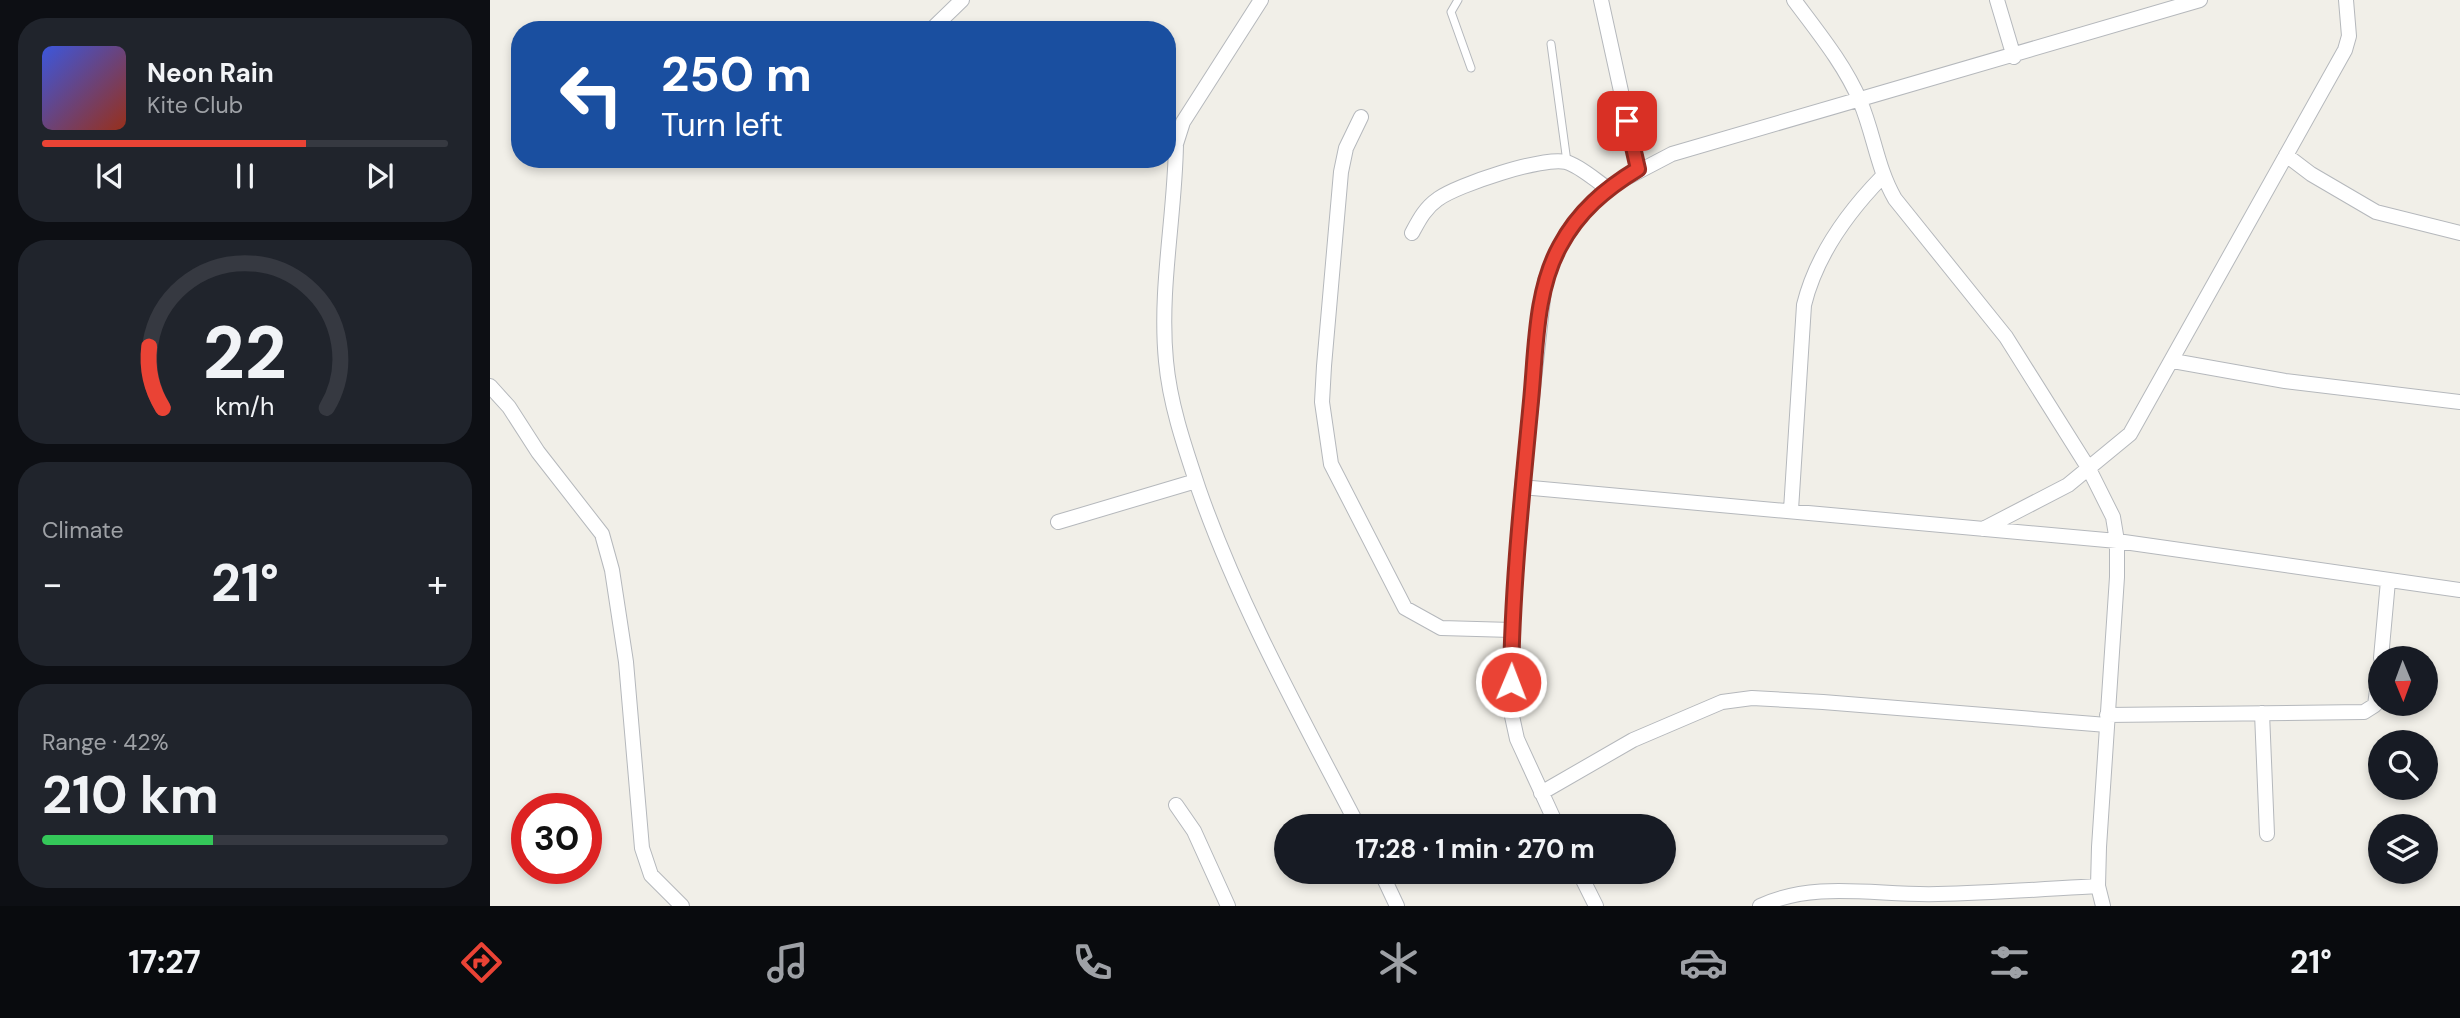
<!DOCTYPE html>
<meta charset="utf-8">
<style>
body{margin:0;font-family:"DM Sans",sans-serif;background:#20242c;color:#f1f3f6;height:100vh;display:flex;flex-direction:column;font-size:26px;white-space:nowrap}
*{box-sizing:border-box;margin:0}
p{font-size:23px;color:#9ea1a6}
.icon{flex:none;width:38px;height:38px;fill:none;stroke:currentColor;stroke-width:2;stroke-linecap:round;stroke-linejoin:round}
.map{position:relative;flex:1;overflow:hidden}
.details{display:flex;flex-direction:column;gap:18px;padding:18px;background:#0d0f14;width:490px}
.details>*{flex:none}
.hud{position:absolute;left:21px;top:21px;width:665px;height:147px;border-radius:28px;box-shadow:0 4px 10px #0003;background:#1a4fa0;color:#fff;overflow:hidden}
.needle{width:46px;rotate:179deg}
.controls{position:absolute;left:1878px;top:646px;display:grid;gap:14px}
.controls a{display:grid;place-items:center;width:70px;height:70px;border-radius:50%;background:#171b24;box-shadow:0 4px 10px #0003;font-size:35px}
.speed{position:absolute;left:21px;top:793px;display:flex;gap:14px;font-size:35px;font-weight:700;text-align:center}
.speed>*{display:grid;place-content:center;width:91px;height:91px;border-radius:50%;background:#171b24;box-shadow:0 4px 10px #0003;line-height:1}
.speed .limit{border:10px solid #d22;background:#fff;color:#111}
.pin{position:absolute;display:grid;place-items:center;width:60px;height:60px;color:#fff;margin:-30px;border-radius:14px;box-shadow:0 4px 10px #0006}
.me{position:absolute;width:77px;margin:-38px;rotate:1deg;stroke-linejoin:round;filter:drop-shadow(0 0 5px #0008)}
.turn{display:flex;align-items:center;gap:24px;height:147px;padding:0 35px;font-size:32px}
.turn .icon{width:91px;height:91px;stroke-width:2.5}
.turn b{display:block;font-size:49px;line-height:60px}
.big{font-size:52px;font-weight:700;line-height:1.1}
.details .widget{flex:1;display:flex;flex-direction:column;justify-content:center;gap:10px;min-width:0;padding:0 24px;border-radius:28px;background:#20242c}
.details .dial{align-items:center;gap:0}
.dial svg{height:182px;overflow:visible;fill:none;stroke:#363941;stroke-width:7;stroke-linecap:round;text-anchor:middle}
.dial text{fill:#f1f3f6;stroke:none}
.song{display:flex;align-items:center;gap:21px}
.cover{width:84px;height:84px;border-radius:10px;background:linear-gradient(135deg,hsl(230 70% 55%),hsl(10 70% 35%))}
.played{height:7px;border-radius:4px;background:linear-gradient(90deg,#ea4335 65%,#363941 65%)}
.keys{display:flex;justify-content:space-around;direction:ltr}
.heat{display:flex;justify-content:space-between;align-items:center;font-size:38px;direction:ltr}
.charge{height:10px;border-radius:5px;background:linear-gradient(90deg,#34c759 42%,#363941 0)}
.trip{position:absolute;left:784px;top:814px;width:402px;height:70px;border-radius:35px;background:#171b24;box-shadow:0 4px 10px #0003;font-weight:700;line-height:70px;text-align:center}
.tabs{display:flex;height:112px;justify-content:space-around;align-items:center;background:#090b0e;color:#9ea1a6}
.tabs .icon{width:49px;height:49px}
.tabs .selected{color:#ea4335}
.tabs b{font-size:32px;color:#f1f3f6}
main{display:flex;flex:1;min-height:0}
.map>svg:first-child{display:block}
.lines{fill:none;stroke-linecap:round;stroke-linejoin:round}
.service-casing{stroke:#b5b8bc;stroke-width:9}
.minor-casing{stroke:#b5b8bc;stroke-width:16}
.service{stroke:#fff;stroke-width:7}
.minor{stroke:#fff;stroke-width:14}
.route-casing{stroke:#982c22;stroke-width:18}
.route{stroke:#ea4335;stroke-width:12}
</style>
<main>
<section class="details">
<div class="widget">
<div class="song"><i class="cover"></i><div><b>Neon Rain</b><p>Kite Club</p></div></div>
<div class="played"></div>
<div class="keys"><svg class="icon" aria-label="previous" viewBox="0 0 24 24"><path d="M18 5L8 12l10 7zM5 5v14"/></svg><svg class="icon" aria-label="pause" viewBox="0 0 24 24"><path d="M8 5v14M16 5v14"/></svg><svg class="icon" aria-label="next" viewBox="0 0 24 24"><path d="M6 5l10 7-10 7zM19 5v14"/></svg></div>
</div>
<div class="widget dial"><svg viewBox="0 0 100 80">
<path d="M14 69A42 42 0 1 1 86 69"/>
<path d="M14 69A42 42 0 0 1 8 42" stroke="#ea4335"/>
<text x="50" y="56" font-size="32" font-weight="700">22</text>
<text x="50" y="72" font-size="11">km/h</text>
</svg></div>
<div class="widget"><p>Climate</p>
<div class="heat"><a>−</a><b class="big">21°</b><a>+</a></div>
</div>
<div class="widget"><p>Range · 42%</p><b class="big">210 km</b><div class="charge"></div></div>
</section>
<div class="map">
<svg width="1970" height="906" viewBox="0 0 1970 906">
<rect width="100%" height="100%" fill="#f1efe8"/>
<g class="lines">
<g class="service-casing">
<path id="service" d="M968,0L961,12L981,68
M1061,44L1077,162"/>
</g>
<g class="minor-casing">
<path id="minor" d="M771,0L693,122L686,144C685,216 669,289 676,361C680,405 695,448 709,490C750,607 811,716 868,826
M1111,0L1148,169
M1304,0C1327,31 1355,65 1370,101C1384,134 1387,168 1405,199L1516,337L1599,469L1623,517L1627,541V577L1609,847L1608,886L1613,906
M1507,0L1524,57
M441,30L472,0
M871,117L856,148L851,172L834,366L832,402L841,464L915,608L951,628L1022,630
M1796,155L1821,174L1886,212L1970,233
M922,233C929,220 935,208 948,199C967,185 1054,156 1076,162C1090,166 1105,180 1117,188
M1683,361L1795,381L1970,402
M0,386L19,407L48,452L112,534L122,570L136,662L152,848L161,875L192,906
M1032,487L1627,541L1970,590
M1301,510L1314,305C1326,256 1357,213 1392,177
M568,522L706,481
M1493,529L1578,485L1640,434L1855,50L1859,36L1856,0
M1891,658L1898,581
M1772,713L1777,834
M1617,715L1874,712L1885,705L1890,668
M1051,793L1143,740L1232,702L1262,698L1333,702L1617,725
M686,805L704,831L738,906
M1067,826L1027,739L1020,707L1022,630L1032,487L1055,281L1069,247L1092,213L1117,188L1182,154L1710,0
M891,872L907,906
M1089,872L1106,906
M1270,906C1327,880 1387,896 1448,894C1502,893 1555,889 1608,886"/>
</g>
<use href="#service" class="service"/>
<use href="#minor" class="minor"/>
</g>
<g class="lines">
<g class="route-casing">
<path id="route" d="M1021,682C1022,588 1032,495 1041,401C1046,351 1045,291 1070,246C1088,212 1115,189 1148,169L1137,121"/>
</g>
<use href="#route" class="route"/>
</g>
</svg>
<div class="controls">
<a><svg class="needle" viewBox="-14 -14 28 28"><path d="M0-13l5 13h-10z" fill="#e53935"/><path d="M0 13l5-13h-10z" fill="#9ea1a6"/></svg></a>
<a><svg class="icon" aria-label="search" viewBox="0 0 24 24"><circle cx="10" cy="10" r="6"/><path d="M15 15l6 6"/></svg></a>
<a><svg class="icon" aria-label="layers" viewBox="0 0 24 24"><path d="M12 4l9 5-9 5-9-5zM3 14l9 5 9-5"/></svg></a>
</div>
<div class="speed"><div class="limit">30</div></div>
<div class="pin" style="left:1137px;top:121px;background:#d93025"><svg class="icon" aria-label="arrive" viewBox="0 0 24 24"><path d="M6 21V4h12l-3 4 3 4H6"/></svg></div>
<svg class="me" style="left:1021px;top:682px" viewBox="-20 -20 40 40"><circle r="17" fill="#ea4335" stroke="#fff" stroke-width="3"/><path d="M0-11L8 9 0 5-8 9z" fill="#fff"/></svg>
<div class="trip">17:28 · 1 min · 270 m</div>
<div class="hud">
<div class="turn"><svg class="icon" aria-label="left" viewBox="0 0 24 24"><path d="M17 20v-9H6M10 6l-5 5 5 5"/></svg><div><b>250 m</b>Turn left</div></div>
</div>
</div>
</main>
<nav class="tabs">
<b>17:27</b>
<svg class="icon selected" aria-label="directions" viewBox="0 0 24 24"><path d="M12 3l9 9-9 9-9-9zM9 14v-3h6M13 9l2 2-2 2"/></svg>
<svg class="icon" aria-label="music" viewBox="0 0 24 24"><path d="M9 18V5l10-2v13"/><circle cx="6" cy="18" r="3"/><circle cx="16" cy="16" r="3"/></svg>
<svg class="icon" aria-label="phone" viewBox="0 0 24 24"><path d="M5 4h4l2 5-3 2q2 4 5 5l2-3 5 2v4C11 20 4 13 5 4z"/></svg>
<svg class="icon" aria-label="climate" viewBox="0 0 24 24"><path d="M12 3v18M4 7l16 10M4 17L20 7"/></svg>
<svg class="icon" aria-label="car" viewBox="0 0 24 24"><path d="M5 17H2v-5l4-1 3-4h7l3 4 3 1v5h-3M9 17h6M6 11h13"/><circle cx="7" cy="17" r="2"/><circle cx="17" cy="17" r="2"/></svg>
<svg class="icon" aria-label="filters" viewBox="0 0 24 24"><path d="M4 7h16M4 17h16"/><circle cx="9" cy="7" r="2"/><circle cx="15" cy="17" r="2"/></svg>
<b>21°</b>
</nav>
